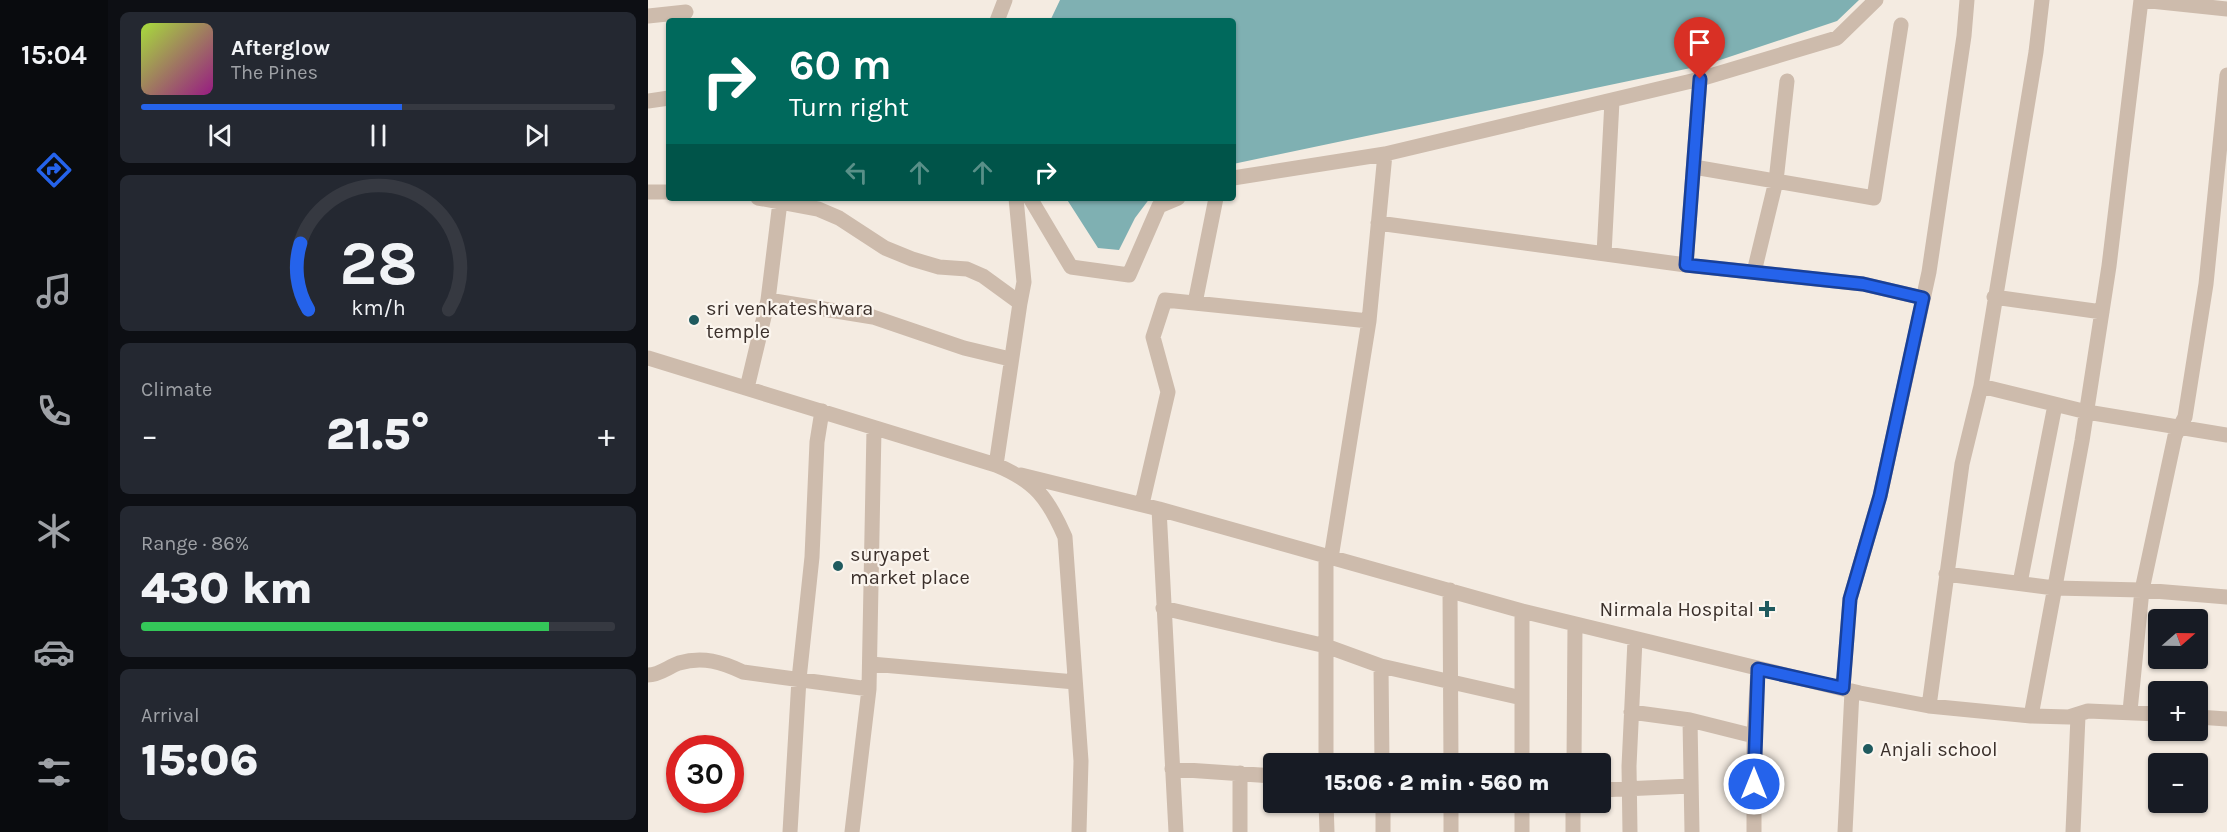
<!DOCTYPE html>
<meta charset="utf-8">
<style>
body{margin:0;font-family:Karla,sans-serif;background:#242831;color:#f1f3f6;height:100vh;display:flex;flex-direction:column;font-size:22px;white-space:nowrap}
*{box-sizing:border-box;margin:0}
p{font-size:20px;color:#9ea1a6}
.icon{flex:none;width:33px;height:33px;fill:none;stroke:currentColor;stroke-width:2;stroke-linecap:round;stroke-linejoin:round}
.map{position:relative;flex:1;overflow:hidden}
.panel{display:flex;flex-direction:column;gap:12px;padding:12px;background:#0d0f14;width:540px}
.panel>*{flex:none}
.guide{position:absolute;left:18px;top:18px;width:570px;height:183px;border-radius:6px;box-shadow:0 2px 4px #0004;background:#00695c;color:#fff;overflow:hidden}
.needle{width:39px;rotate:70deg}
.controls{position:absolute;left:1500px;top:609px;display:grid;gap:12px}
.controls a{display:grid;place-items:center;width:60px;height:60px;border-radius:6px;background:#171b24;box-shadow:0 2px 4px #0004;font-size:30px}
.speed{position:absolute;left:18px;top:735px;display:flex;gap:12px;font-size:30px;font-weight:700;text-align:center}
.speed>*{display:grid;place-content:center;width:78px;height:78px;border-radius:50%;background:#171b24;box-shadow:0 2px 4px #0004;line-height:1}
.speed .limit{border:9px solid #d22;background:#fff;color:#111}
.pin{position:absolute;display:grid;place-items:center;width:51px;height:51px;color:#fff;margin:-62px -26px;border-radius:50% 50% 50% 0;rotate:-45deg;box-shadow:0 0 6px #0007}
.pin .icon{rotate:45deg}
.me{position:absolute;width:66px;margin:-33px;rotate:0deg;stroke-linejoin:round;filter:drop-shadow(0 0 4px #0008)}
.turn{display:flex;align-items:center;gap:21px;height:126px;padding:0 24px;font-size:27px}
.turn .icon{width:78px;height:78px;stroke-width:2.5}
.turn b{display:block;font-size:42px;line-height:51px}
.lanes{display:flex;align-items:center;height:57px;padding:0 24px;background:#0003;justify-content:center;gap:30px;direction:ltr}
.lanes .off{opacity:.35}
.big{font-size:45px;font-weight:800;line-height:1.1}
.panel .tile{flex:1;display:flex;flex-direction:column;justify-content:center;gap:9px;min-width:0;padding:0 21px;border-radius:9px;background:#242831}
.panel .dial{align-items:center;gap:0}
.dial svg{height:156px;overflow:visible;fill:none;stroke:#363941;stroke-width:7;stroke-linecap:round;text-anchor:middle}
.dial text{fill:#f1f3f6;stroke:none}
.song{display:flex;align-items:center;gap:18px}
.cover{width:72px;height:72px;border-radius:9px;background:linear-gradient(135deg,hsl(80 70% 55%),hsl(310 70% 35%))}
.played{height:6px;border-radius:3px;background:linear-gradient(90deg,#2563eb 55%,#363941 55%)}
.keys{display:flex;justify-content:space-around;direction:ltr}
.heat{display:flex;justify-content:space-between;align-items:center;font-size:33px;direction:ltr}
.charge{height:9px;border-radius:4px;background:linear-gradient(90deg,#34c759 86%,#363941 0)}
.trip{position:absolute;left:615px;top:753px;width:348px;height:60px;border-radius:6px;background:#171b24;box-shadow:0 2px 4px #0004;font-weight:800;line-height:60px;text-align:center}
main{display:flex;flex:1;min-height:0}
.tabs{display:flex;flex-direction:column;width:108px;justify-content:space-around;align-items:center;background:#090b0e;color:#9ea1a6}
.tabs .icon{width:42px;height:42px}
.tabs .selected{color:#2563eb}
.tabs b{font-size:27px;color:#f1f3f6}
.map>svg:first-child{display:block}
.water{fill:#7fb0b2}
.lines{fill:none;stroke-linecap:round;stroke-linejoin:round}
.minor{stroke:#cdbbac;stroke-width:15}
.route-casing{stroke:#184099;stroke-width:15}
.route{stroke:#2563eb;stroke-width:10}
.poi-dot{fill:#1f5a5e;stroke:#fbf5ee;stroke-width:2}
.labels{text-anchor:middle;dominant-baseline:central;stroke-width:4.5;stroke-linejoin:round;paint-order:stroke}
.poi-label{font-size:20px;fill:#3b302b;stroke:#fbf5ee;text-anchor:start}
</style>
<main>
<nav class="tabs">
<b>15:04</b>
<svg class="icon selected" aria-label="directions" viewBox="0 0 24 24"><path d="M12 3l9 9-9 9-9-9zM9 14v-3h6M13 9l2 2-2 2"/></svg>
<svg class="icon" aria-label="music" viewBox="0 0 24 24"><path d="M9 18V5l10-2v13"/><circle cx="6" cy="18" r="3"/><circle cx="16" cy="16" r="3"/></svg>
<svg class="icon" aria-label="phone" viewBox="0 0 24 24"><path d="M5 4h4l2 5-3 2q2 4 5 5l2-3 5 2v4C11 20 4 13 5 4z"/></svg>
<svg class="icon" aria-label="climate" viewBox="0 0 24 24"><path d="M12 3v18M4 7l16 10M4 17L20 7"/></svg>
<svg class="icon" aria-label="car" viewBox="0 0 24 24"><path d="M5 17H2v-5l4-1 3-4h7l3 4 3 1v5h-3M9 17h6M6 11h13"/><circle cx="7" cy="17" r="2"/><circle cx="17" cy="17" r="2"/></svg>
<svg class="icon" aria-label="filters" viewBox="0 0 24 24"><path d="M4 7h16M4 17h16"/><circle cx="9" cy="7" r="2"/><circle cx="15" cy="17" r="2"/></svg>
</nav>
<section class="panel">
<div class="tile">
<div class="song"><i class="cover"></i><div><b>Afterglow</b><p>The Pines</p></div></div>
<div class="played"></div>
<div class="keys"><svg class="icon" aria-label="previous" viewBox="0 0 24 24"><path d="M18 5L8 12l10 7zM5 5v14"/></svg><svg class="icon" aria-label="pause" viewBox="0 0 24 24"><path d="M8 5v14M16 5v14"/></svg><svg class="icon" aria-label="next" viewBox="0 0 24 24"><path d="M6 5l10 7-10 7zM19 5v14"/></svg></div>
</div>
<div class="tile dial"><svg viewBox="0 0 100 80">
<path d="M14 69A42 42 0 1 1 86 69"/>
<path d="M14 69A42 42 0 0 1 10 35" stroke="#2563eb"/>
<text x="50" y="56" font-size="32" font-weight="700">28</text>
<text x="50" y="72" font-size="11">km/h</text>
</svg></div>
<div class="tile"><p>Climate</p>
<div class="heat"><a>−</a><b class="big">21.5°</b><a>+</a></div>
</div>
<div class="tile"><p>Range · 86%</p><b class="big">430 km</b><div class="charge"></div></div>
<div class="tile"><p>Arrival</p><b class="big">15:06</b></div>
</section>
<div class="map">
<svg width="1579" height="832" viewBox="0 0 1579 832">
<rect width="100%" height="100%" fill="#f4ebe1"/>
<path class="water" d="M412,0H1211L1189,21L1057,65L585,164V21H402Z
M418,198H502L487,218L471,250L450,248Z"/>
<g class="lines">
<path class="minor" d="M1493,0L1579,9
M0,16L38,12
M349,21L357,0
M1052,79L1189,38L1228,0
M0,101L21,98
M1046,167L1226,198L1253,25
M585,178L737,154L721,321
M0,192H21
M110,198L170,209L191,218L237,248L264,259L291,267L319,269L335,276L372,303L348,465
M368,198L376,282L372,303
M382,198L423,267L481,275L511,206L530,198
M730,223L1038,265L1052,79L737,154
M956,254L964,101
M1038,265L1215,284L1275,298
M1106,272L1128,181L1139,81
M1346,297L1454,312
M120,300L225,317L316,348L362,359
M547,303L568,198
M0,358L348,465C387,481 400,498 417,537L433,761L431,832
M1333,386L1439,412L1579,435
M99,388L120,300L132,202
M373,475L511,509L874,611L1212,693L1281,706L1383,716L1421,717L1440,711L1510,714
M494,504L520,392L505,337L517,300L721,321L683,558
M511,509L528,832
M678,556V764
M1298,574L1406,588L1494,590L1579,597
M1372,583L1407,405
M802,590L803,764
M515,608L678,646L733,666
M223,664L427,682
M0,675C11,675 20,667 31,663C55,656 74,662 95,672L221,689L226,429
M1195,688L1202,599L1232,496L1281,272L1316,36L1319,0
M1281,706L1314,464L1333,386L1388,52L1394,0
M1482,711L1494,590L1527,436L1537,417L1558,284L1579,75
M983,712L1042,720L1044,832
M1383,716L1434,441L1461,266L1493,0
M1550,717L1579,719
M1042,720L1106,736L1110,669
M734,764L733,666L874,698
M874,764V611
M926,764L927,624
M524,769L626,776
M952,790L1043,786
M678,802L679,832
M735,802V832
M803,802V832
M142,832L151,679L164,557L169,442L174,411
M204,832L221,689
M592,832V773
M874,832V802
M925,832V802
M982,832L981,766L987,640
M1106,832V736
M1197,832L1204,691
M1425,832L1430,716"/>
</g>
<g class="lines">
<g class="route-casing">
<path id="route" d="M1052,79L1038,265L1215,284L1275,298L1232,496L1202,599L1195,688L1110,669L1106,784"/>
</g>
<use href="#route" class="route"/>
</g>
<g class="poi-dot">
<circle cx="46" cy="320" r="6"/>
<circle cx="190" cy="566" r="6"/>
<path d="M1116 600h6v6h6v6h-6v6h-6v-6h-6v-6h6z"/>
<circle cx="1220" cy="749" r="6"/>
</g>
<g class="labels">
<g class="poi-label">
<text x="58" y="308">sri venkateshwara<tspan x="58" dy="23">temple</tspan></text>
<text x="202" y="554">suryapet<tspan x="202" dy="23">market place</tspan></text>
<text x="1106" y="609" text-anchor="end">Nirmala Hospital</text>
<text x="1232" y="749">Anjali school</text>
</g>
</g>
</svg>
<div class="controls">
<a><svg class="needle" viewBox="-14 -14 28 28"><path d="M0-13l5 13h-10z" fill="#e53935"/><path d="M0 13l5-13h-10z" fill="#9ea1a6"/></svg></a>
<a>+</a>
<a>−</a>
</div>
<div class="speed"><div class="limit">30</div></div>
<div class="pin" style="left:1052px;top:79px;background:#d93025"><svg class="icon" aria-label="arrive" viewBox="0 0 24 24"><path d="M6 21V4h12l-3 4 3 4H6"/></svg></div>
<svg class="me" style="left:1106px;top:784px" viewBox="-20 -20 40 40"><circle r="17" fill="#2563eb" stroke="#fff" stroke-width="3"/><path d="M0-11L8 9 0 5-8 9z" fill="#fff"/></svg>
<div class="trip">15:06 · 2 min · 560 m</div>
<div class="guide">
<div class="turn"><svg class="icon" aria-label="right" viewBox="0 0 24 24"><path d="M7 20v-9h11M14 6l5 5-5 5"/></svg><div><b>60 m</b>Turn right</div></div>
<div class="lanes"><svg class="icon off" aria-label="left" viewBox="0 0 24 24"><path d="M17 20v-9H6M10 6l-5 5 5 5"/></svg><svg class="icon off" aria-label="ahead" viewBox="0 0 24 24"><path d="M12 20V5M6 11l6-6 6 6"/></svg><svg class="icon off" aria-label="ahead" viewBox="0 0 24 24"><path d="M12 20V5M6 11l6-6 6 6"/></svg><svg class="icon" aria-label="right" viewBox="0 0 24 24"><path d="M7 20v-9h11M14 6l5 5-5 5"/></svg></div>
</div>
</div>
</main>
